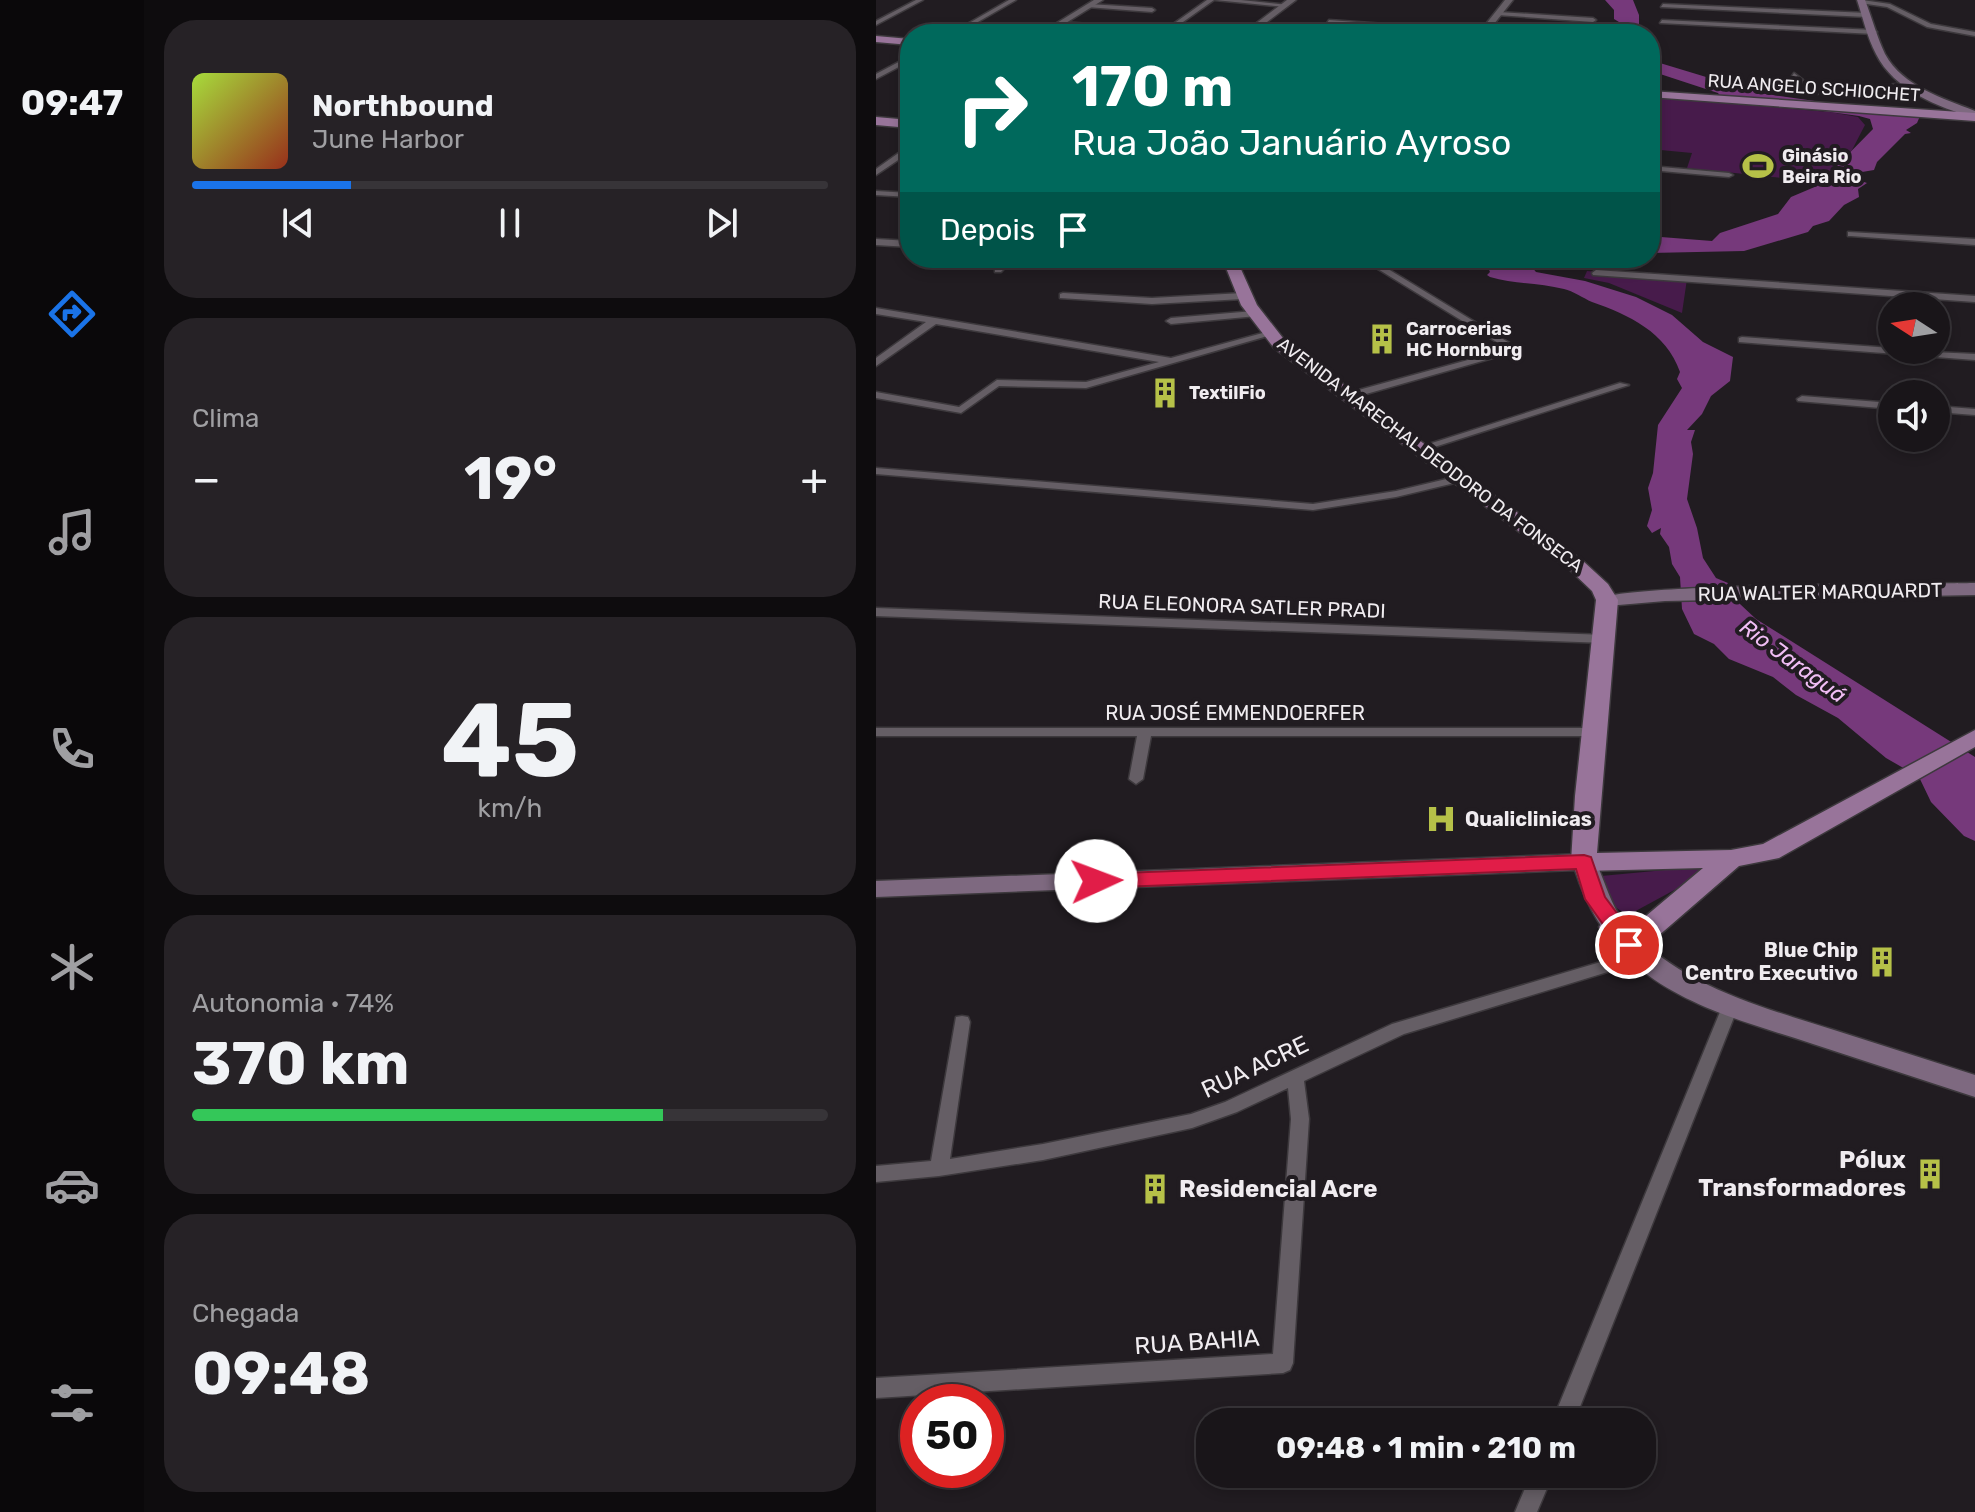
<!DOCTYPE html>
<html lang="pt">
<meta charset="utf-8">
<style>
body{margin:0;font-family:Rubik,sans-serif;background:#262226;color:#f1f3f6;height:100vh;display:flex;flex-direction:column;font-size:30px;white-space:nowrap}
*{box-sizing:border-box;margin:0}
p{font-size:26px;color:#9f9fa2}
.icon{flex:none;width:44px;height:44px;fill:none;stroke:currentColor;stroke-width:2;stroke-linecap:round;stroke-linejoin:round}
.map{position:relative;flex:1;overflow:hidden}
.drawer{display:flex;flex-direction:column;gap:20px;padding:20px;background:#0e0c0e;width:732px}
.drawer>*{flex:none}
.banner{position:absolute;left:24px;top:24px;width:760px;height:244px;border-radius:32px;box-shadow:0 4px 12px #0003,0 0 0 2px #373438;background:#00695c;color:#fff;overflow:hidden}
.needle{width:52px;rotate:282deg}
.controls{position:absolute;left:1002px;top:292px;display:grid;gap:16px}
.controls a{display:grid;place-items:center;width:72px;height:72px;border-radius:50%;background:#191519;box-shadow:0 4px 12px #0003,0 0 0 2px #373438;font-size:40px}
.speed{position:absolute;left:24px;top:1384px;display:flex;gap:16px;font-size:40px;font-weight:700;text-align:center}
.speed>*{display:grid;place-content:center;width:104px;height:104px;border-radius:50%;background:#191519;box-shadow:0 4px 12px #0003,0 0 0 2px #373438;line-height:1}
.speed .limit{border:12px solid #d22;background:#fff;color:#111}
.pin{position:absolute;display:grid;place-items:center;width:68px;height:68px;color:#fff;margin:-34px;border:4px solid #fff;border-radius:50%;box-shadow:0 2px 8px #0007}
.me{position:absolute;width:88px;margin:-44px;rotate:88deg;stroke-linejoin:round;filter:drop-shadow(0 0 6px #0008)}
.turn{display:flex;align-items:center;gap:28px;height:168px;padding:0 40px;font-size:36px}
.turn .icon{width:104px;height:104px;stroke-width:2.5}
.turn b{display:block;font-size:56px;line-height:68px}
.then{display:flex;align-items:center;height:76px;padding:0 40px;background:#0003;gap:16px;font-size:30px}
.big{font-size:60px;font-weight:700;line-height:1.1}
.drawer .widget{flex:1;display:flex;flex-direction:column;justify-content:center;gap:12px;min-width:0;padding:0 28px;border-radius:32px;background:#262226}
.drawer .dial{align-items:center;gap:0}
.dial b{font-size:104px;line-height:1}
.song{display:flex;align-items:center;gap:24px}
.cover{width:96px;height:96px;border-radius:12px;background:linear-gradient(135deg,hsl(80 70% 55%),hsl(10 70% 35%))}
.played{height:8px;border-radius:4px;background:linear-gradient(90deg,#1a73e8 25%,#373438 25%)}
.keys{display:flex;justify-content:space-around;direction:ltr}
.heat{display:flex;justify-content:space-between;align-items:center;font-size:44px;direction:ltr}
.charge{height:12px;border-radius:6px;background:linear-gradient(90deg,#34c759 74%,#373438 0)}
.trip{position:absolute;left:320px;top:1408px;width:460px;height:80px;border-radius:32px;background:#191519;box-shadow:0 4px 12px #0003,0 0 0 2px #373438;font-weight:700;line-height:80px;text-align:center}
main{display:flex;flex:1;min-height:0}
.dock{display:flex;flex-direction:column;width:144px;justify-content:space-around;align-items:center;background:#0a080a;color:#9f9fa2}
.dock .icon{width:56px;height:56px}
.dock .on{color:#1a73e8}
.dock b{font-size:36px;color:#f1f3f6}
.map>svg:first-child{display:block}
.green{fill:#471b4b}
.water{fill:#76397b}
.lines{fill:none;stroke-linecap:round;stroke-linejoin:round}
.minor-casing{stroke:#3d393d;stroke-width:3}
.tertiary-casing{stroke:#3d393d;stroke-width:3}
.secondary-casing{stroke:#3d393d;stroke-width:3}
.primary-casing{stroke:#3d393d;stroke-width:3}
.minor{fill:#655e65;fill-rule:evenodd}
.tertiary{fill:#655e65;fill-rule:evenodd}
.secondary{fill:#7e6980;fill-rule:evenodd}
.primary{fill:#98749a;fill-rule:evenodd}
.route{fill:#e11d48;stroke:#92132f;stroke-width:2}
.labels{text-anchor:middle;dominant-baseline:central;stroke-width:8;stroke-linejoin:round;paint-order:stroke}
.far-street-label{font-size:18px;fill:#f0ecf0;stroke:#211c21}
.far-poi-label{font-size:18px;font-weight:bold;fill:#f0ecf0;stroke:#211c21;text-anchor:start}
.street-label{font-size:20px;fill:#f0ecf0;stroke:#211c21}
.poi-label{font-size:20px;font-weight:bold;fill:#f0ecf0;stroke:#211c21;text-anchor:start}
.water-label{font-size:22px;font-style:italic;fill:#f1bef5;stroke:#211c21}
.near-street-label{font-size:24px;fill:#f0ecf0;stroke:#211c21}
.near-poi-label{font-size:24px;font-weight:bold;fill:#f0ecf0;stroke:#211c21;text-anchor:end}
</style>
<main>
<nav class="dock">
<b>09:47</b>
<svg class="icon on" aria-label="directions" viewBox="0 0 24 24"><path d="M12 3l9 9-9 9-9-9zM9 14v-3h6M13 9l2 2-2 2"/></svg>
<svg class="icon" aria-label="music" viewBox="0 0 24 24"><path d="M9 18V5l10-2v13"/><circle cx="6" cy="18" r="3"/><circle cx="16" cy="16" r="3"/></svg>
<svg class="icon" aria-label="phone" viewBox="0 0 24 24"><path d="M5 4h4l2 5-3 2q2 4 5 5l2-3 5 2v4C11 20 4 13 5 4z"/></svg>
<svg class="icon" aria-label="climate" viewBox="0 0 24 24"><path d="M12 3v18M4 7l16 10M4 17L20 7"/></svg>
<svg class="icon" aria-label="car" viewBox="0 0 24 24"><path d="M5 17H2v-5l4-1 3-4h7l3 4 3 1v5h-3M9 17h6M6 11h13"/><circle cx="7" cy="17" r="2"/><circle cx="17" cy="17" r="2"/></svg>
<svg class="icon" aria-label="filters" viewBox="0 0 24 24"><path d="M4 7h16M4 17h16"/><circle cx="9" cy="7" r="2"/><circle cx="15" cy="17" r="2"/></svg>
</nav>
<section class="drawer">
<div class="widget">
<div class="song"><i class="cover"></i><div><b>Northbound</b><p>June Harbor</p></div></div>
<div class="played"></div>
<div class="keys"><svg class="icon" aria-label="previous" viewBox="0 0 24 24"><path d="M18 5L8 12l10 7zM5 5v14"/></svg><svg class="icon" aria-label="pause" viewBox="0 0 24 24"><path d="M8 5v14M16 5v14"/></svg><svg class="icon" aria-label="next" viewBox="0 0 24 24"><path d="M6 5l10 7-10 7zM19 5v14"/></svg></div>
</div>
<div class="widget"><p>Clima</p>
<div class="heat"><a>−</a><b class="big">19°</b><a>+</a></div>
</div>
<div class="widget dial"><b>45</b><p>km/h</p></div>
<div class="widget"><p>Autonomia · 74%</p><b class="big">370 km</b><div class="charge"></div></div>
<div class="widget"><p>Chegada</p><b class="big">09:48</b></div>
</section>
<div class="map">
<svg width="1099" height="1512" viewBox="0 0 1099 1512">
<rect width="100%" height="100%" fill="#211c21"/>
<path class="green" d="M774,97L954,112L982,117L989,125L976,150L943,182L811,168L816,153L774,149Z
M711,271L811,279L806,313L733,283L708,278Z
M821,867L826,875L756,913C734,913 732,893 725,876Z"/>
<path class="water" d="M729,0H757L763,15V31L759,34H735L734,31L741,29L738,25L743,22L738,19V10Z
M774,60L883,93L1044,116L1041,123L1030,130L1035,133L1029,134L1001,162L998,170L974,174V177L991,183L982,189L983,197L968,205L953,221L937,226L932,232L868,251L774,253V229L785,237L836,241L844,233L902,214L915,197L941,186L997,129L994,119L983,116L845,97L842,93L778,72L774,70Z
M608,258H648L660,272L709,281L760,297L796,315L827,342L857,357L854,381L835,396L826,414L811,430H819L815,442L817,454L811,499L821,528L827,558L840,578L852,583L864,604L880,619L1099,757V841L1088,836L1055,802L1043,777L1010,758L962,718L920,695L897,677L853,659L838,644L818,634L806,609L804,577L796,564L793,547L784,534L785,528L776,533L771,526L776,510L772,488L777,473L782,425L806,388L801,379L804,372C790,332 753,315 716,302C707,298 697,291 688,289C664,283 638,284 614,277L611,275L614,272Z"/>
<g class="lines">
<g class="minor-casing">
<path id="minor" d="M40,0H47L0,25V21Z
M133,0H140L81,34H74Z
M331,0H338L290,34H283Z
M339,0H365L412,5L409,7Z
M986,0L1014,4L1055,24L1099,32V36L1051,27L1011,7L984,3Z
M213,4L276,8L279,10L276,12L211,7Z
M787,4L991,13L994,15L991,17L785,7Z
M623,12L717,18L720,20L717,22L621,15Z
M453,20L607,31L610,33L595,34L451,23Z
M786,20L998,30L1001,32L998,34L784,23Z
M184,22L229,25L232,27L229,29L182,25Z
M34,56V61L0,79V74Z
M918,73L940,90L1035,83L1038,85L938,94L916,76Z
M31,147H34V152L0,175V169Z
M774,166L853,173L857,175L853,177L774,170Z
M0,191L34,193V197L0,195Z
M972,232L1099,239V245L975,236H972Z
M0,239L34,241V247L0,245Z
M129,258H138L125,272H119V268Z
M244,258L355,262L359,265L355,268L248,261Z
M484,258H494L645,350L476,398H468V394L632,349Z
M720,270L1099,296V302L717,275L716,273Z
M187,293L276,298L367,293L371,296L367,299L276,304L184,298V294Z
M0,308L295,358L394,331L399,334L210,388L123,386L85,413L0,398V392L83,407L121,380L210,382L283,362L60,324L0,366V358L50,322L0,314Z
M378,311L383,314L381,316L295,324L290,321L295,318Z
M866,337L1016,348V350L1099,354V360L863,342V338Z
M744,383L753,385L546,451H538L537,449Z
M926,396L1016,403V409L922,401L921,399Z
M1060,406L1099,409V415L1060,412Z
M0,468L437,504L520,491L583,476L588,479L587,481L520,497L437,510L0,474Z
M0,608L730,635L736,639L730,643L0,616Z
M0,728H718L725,732L718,736H275L267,779L260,784L253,779L261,736H0Z
M765,950L771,952L773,956L771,960L528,1034L428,1081L433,1119L417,1363L414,1370L407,1373L0,1398V1378L397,1354L415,1119L412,1088L361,1112L316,1128L167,1160L63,1176L0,1182V1166L55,1161L80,1017L86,1016L92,1017L94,1022L74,1159L167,1144L315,1114L349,1102L516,1024Z
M854,1001L860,1003L862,1007L698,1422H676L846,1007L848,1003Z
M655,1474H677L661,1512H639Z"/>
</g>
<g class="tertiary-casing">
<path id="tertiary" d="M218,0H227L172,34H163Z
M411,0H420L375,34H366Z
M629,0H637L610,34H602Z
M34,113V120L25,125L17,123Z"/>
</g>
<g class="secondary-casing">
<path id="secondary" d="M981,0H989C996,18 1001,37 1009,54C1027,87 1067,98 1099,111V118C1062,107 1018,90 1000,54C991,37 987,18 981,0Z
M1099,583V595L789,601L731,606L721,600C737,583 1053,584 1099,583Z
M708,854L716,856C730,879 733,906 752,927C805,986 885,1007 958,1030C1005,1045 1052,1060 1099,1075V1097C1045,1079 991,1062 937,1044C876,1024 804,1006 756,962C728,936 711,907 699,870L0,897V881Z"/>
</g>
<g class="primary-casing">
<path id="primary" d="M0,36L34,39V45L0,42Z
M774,91L1099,113V121L774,97Z
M0,117L34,120V128L0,125Z
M346,258H360L381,305L410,342L707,561L732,584L742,600L721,853L855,850L887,844L1099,730V747L903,858L863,866L781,937L755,941L727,934L723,927L727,920L737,917L764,921L827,868L708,871L699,868L695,862L699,796L720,600L716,591L693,569L398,348L365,305Z"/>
</g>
<use href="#minor" class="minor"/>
<use href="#tertiary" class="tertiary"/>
<use href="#secondary" class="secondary"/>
<use href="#primary" class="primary"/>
</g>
<path class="route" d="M708,855L715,857L729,897L761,940L764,945L761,951H746L709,899L700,869L220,888L210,881L220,874Z"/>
<defs>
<g id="stadium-bare" transform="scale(2.4)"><path d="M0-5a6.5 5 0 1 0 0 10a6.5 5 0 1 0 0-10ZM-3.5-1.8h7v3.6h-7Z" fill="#b6c148" stroke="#211c21" stroke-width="2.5" paint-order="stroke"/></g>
<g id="building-bare" transform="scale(2.4)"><path d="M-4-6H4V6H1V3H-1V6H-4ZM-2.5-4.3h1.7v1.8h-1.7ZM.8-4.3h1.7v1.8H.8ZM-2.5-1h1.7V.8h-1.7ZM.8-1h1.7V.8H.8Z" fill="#b6c148" stroke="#211c21" stroke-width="2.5" paint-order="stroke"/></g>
<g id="hospital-bare" transform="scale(2.4)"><path d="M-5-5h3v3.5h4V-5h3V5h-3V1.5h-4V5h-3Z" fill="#b6c148" stroke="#211c21" stroke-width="2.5" paint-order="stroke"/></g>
</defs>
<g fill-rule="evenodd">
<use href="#stadium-bare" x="882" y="166"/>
<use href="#building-bare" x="506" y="339"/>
<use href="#building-bare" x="289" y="393"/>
<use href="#hospital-bare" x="565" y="819"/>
<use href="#building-bare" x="1006" y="962"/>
<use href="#building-bare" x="1054" y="1174"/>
<use href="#building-bare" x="279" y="1189"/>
</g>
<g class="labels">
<g class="far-street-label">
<text transform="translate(938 88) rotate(4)">RUA ANGELO SCHIOCHET</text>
<text transform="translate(554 455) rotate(37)">AVENIDA MARECHAL DEODORO DA FONSECA</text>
</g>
<g class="far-poi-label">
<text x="906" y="156">Ginásio<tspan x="906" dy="21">Beira Rio</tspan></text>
<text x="530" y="329">Carrocerias<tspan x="530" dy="21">HC Hornburg</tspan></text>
<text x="313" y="393">TextilFio</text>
</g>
<g class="street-label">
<text transform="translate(944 592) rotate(-1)">RUA WALTER MARQUARDT</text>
<text transform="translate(366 606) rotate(2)">RUA ELEONORA SATLER PRADI</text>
<text x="359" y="713">RUA JOSÉ EMMENDOERFER</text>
</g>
<g class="poi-label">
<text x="589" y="819">Qualiclinicas</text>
<text x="982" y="950" text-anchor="end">Blue Chip<tspan x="982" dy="23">Centro Executivo</tspan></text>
</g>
<g class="water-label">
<text transform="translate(917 661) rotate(36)">Rio Jaraguá</text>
</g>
<g class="near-street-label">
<text transform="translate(379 1067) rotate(-25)">RUA ACRE</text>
<text transform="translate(321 1342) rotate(-4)">RUA BAHIA</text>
</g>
<g class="near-poi-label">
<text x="1030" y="1160">Pólux<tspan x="1030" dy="28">Transformadores</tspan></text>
<text x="303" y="1189" text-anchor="start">Residencial Acre</text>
</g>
</g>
</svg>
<div class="controls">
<a><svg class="needle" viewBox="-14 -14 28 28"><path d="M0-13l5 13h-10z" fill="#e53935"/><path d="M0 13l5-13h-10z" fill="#9f9fa2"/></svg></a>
<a><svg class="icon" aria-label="sound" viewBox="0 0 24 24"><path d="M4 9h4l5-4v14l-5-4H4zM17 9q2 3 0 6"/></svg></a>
</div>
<div class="speed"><div class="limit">50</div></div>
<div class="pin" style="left:753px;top:945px;background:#d93025"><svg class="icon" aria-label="arrive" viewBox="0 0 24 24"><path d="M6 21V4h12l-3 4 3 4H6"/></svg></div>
<svg class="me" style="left:220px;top:881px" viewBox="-20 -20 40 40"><circle r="19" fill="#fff"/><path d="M0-13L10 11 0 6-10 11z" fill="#e11d48"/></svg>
<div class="trip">09:48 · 1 min · 210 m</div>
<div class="banner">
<div class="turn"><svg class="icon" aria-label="right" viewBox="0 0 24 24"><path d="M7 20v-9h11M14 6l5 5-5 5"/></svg><div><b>170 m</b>Rua João Januário Ayroso</div></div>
<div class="then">Depois<svg class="icon" aria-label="arrive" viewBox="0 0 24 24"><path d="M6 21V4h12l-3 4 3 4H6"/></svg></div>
</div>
</div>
</main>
